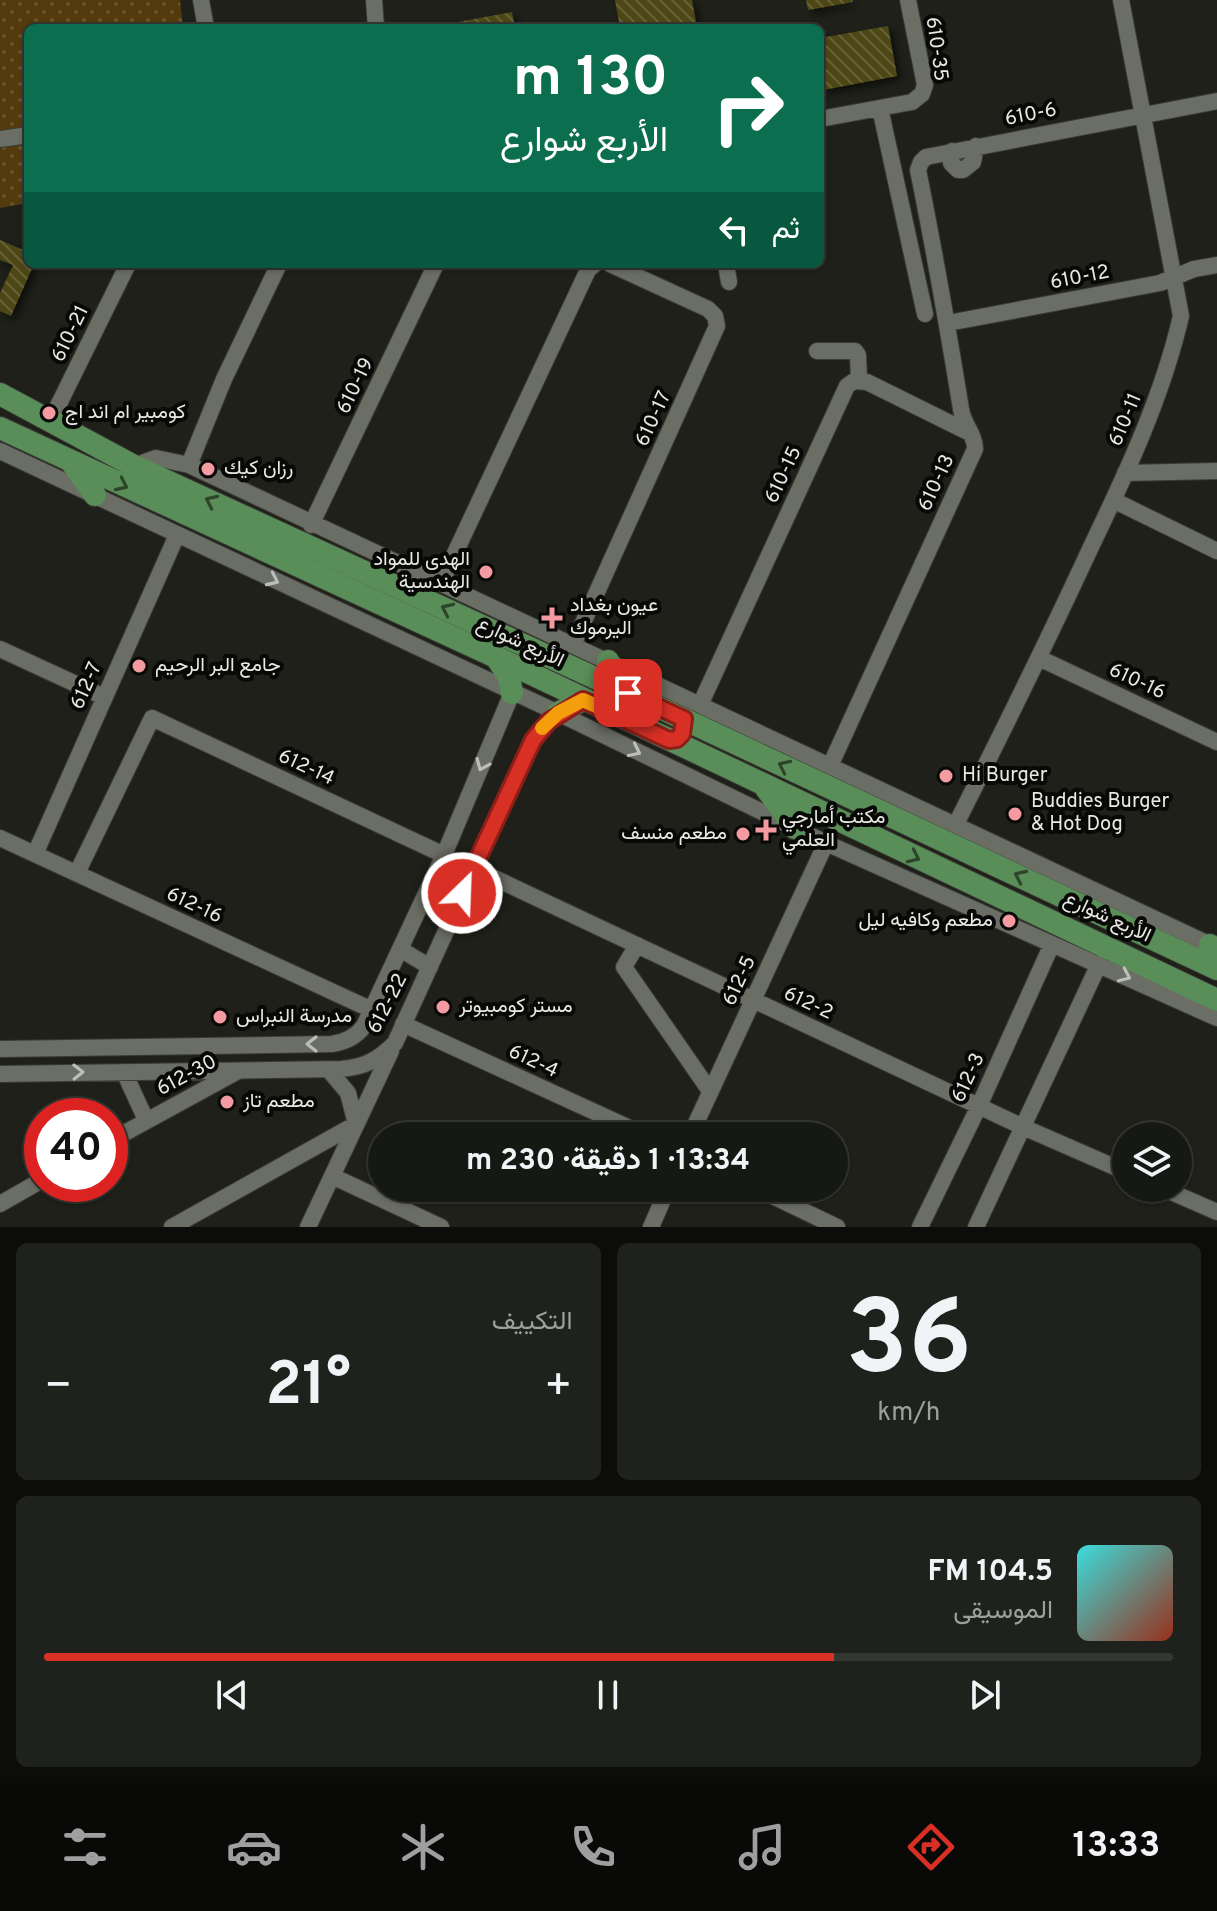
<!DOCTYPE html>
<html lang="ar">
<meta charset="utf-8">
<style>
body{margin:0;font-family:Overpass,Vazirmatn,sans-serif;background:#1f211c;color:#f1f3f6;direction:rtl;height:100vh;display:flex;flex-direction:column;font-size:30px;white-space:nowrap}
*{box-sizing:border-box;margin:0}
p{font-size:26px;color:#9ea0a0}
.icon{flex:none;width:44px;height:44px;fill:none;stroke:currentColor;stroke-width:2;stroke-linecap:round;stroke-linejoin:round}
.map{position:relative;height:1227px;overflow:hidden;direction:ltr}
.drawer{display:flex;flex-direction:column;gap:16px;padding:16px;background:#0c0d0a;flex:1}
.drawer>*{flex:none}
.guide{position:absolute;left:24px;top:24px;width:800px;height:244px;border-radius:12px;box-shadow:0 2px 6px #0004,0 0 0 2px #353733;direction:rtl;background:#0b6e4f;color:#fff;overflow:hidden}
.fabs{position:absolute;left:1112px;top:1122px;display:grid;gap:16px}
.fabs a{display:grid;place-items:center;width:80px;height:80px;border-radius:50%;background:#161813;box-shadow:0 2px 6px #0004,0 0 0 2px #353733;font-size:40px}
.speed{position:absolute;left:24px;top:1098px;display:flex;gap:16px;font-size:40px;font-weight:700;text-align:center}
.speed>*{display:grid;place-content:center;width:104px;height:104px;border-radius:50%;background:#161813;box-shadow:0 2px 6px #0004,0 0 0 2px #353733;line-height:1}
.speed .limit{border:12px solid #d22;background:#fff;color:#111}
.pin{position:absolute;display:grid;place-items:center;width:68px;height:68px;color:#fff;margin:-34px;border-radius:16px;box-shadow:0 4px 12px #0006}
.me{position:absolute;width:88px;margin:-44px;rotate:24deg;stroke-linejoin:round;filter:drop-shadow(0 0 6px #0008)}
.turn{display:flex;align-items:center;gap:28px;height:168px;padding:0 24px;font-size:36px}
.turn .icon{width:104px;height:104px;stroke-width:2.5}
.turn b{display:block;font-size:56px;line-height:68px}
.then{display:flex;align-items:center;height:76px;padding:0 24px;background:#0003;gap:16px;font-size:30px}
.big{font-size:60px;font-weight:700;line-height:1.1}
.drawer .card{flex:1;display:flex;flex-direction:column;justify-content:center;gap:12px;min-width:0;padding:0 28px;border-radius:12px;background:#1f211c}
.drawer .dial{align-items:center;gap:0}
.dial b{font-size:104px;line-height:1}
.song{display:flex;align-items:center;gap:24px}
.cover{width:96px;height:96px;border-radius:12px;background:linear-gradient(135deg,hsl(180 70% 55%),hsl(10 70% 35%))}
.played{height:8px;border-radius:4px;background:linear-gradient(90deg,#d93025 70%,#353733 70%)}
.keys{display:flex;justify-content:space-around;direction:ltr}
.heat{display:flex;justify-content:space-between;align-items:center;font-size:44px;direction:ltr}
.drawer .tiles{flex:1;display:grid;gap:16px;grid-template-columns:1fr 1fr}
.card:last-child{grid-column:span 2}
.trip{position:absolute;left:368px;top:1122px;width:480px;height:80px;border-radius:40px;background:#161813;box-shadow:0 2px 6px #0004,0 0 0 2px #353733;font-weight:700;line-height:80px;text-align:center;direction:rtl}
.tab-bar{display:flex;height:128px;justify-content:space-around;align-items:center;background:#090a08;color:#9ea0a0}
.tab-bar .icon{width:56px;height:56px}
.tab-bar .current{color:#d93025}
.tab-bar b{font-size:36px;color:#f1f3f6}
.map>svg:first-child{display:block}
.park{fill:url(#park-dots)}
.building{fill:url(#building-back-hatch);filter:url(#shadow)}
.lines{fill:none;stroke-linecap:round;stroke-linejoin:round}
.minor-casing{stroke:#393b36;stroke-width:18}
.major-casing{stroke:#393b36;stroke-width:24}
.minor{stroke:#6b6e65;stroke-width:16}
.major{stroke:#5a8e58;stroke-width:22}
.oneway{stroke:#2d452b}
.oneway2{stroke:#bcbeb8}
.route-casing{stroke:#8d1f18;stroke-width:20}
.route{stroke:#d93025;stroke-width:14}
.slow{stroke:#f59e0b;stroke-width:14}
.poi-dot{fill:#f49aa1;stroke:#080907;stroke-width:3}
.labels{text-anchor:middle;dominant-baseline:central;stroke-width:8;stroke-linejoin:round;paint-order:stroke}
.street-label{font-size:20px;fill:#e7e9e4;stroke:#080907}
.poi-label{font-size:20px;fill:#e7e9e4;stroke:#080907;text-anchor:start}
</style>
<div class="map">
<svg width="1217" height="1227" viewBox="0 0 1217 1227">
<defs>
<pattern id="park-dots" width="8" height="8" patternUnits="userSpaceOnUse" patternTransform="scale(2)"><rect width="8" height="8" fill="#533b0d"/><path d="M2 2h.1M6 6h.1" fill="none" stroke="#6c5730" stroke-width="1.8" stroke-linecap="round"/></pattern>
<pattern id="building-back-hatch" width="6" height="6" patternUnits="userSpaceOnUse" patternTransform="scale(2)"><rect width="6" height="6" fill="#4d4616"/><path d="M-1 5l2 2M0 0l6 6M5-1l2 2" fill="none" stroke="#676138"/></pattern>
<filter id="shadow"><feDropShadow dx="4" dy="4" stdDeviation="4" flood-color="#0009"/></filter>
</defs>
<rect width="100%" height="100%" fill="#1e2019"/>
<path class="park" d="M0,0H180L183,28H28V203L0,208Z"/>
<path class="building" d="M615,0H692L697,28H620Z
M806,0H852L853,2L808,10Z
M512,12L515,28H436V26Z
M888,26L897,76L823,90L820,38Z
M0,240L28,252V264H34L11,316L0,311V293L13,265L0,260Z"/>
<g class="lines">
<g class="minor-casing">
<path id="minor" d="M201,0L206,28
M374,0L376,28
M880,108L925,314
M820,119L912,102L922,94L925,85L908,0
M0,139L28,135
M952,151L951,163L958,170H963L973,162L976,146
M726,264L729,282
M948,323L1160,283L1194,269L1217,265
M817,351H855L858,355L859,380
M50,422L128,264
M0,451L558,713L826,843L1217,1018
M189,465L224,379L279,264
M134,466L156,458L189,465L1217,948
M1125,473L1216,471
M1113,500L1217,551
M311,525L436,264
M441,583L588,270L595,264
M573,645L717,326L715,316L708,309L610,264
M0,649L104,697
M1039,658L1217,742
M700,705L847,386L854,381L867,382L970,433
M830,766L975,449C975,434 963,424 961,409C948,329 934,249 918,170L921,162L926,157L1217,101
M956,824C1002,733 1047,642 1090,549C1126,474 1162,398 1181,316L1121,0
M0,838L372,1010
M35,854L177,535
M473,868L1023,1127L1126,1172
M77,873L152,718L444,855
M637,945L624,967L710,1091
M400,949L430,967
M403,1024L647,1136
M0,1049L332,1044C346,1042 356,1037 364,1026L444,855L512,693
M328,1069L348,1093L356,1124
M124,1072L146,1120
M0,1074L341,1069C365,1067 378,1060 395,1043L528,751L540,730L558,713
M690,1136L826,843
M110,1141L238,1071
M332,1176L441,1227
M756,1188L837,1227
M1162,1188L1217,1212
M0,1204L42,1180
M172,1227L356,1124
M308,1227L391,1051
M651,1227L668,1188
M920,1227L979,1106L1052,944
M976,1227L1099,964"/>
</g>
<g class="major-casing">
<path id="major" d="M0,394L134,466L628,693L1217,969
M0,428L496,657L1217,1000
M72,463L95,495
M496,657L509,677L512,693
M608,661L628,693
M558,713L583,700
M765,787L795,828
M1210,945L1217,952"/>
</g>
<use href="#minor" class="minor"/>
<use href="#major" class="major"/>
</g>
<defs><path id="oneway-chevron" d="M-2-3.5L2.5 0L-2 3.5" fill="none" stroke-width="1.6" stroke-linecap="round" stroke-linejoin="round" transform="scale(2)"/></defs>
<g class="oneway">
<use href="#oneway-chevron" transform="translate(122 485) rotate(25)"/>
<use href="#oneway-chevron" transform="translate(211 501) rotate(-155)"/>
<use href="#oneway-chevron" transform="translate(447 609) rotate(-155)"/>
<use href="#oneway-chevron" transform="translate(784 766) rotate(-155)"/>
<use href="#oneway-chevron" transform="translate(914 857) rotate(25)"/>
<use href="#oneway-chevron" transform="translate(1020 876) rotate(-155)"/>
</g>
<g class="oneway2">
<use href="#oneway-chevron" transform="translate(273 580) rotate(25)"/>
<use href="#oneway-chevron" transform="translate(635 751) rotate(26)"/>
<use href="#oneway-chevron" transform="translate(482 765) rotate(113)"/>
<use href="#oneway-chevron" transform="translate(1125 976) rotate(24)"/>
<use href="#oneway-chevron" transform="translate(312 1044) rotate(180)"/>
<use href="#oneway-chevron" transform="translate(78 1072) rotate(-1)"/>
</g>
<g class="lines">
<g class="route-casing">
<path id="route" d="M462,893L533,740L549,721L583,700L669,740L677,739L682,734L684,719L628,693"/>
</g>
<use href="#route" class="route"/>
<path class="slow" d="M542,728L558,713L583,700L614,714"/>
</g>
<g class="poi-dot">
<circle cx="49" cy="413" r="8"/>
<circle cx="208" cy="469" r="8"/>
<circle cx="486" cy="572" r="8"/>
<path d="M548 606h8v8h8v8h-8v8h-8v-8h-8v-8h8z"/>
<circle cx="139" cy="666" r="8"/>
<circle cx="946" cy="776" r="8"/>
<circle cx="1015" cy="814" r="8"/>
<path d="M762 818h8v8h8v8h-8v8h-8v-8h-8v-8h8z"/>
<circle cx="743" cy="834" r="8"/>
<circle cx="1009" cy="921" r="8"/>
<circle cx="443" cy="1007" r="8"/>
<circle cx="220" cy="1017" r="8"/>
<circle cx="227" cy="1102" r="8"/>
</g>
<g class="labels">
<g class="street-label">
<text transform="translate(936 49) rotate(82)">610-35</text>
<text transform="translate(1031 115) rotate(-11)">610-6</text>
<text transform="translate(1080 278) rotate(-11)">610-12</text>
<text transform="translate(71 334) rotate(-64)">610-21</text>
<text transform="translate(356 386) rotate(-64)">610-19</text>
<text transform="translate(654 419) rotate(-65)">610-17</text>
<text transform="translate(1126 420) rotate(-67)">610-11</text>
<text transform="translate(784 475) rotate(-65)">610-15</text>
<text transform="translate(937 483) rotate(-65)">610-13</text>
<text transform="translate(520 643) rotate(25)">الأربع شوارع</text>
<text transform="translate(1137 682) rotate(25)">610-16</text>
<text transform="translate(87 686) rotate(-66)">612-7</text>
<text transform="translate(306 768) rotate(25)">612-14</text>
<text transform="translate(194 906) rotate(25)">612-16</text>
<text transform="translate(1107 918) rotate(25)">الأربع شوارع</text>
<text transform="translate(740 981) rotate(-65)">612-5</text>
<text transform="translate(388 1004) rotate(-63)">612-22</text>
<text transform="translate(808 1004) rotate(25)">612-2</text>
<text transform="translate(533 1062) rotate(25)">612-4</text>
<text transform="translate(187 1076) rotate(-28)">612-30</text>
<text transform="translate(969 1078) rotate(-65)">612-3</text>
</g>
<g class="poi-label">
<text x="65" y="413">كومبير ام اند اج</text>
<text x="224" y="469">رزان كيك</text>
<text x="470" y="560" text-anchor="end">الهدى للمواد<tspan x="470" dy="23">الهندسية</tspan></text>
<text x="570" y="606">عيون بغداد<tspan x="570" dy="23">اليرموك</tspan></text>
<text x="155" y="666">جامع البر الرحيم</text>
<text x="962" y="776">Hi Burger</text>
<text x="1031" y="802">Buddies Burger<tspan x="1031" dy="23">&amp; Hot Dog</tspan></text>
<text x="782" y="818">مكتب أمارجي<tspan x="782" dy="23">العلمي</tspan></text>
<text x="727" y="834" text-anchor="end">مطعم منسف</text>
<text x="993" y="921" text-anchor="end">مطعم وكافيه ليل</text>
<text x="459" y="1007">مستر كومبيوتر</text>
<text x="236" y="1017">مدرسة النبراس</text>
<text x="243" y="1102">مطعم تاز</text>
</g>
</g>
</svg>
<div class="fabs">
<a><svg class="icon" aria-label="layers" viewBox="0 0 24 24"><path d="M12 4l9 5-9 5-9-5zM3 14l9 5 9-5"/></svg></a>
</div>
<div class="speed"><div class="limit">40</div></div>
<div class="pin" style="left:628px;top:693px;background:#d93025"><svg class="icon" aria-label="arrive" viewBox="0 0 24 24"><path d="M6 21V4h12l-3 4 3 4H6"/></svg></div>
<svg class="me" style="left:462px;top:893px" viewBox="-20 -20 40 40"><circle r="17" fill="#d93025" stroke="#fff" stroke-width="3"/><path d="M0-11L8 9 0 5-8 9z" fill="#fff"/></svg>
<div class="trip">13:34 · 1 دقيقة · 230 m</div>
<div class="guide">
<div class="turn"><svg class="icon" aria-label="right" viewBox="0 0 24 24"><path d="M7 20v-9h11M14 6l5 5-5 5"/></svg><div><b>130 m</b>الأربع شوارع</div></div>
<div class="then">ثم<svg class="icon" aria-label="left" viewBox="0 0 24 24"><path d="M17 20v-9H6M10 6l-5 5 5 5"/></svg></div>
</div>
</div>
<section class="drawer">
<div class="tiles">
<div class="card dial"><b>36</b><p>km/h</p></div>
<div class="card"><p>التكييف</p>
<div class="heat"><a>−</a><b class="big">21°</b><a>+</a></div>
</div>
<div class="card">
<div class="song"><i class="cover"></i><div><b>104.5 FM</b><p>الموسيقى</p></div></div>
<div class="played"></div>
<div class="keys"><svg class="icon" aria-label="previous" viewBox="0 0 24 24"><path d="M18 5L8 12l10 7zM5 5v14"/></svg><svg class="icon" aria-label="pause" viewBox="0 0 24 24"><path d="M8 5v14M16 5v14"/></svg><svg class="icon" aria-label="next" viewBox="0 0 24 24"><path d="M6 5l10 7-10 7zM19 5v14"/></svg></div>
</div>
</div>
</section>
<nav class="tab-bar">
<b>13:33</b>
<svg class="icon current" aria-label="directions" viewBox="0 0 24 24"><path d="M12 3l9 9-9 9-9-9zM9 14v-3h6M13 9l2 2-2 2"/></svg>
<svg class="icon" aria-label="music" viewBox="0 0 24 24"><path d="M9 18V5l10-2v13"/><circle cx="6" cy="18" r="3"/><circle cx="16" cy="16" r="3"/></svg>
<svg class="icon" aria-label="phone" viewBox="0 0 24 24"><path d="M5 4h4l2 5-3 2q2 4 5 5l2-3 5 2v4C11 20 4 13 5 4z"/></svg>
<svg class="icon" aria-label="climate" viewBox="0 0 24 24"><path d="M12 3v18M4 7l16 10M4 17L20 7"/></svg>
<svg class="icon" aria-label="car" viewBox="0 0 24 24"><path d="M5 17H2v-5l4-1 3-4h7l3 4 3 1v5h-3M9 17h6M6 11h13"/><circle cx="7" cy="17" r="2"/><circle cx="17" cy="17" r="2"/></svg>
<svg class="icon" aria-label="filters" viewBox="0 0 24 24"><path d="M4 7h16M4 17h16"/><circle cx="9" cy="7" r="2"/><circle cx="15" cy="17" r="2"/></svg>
</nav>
